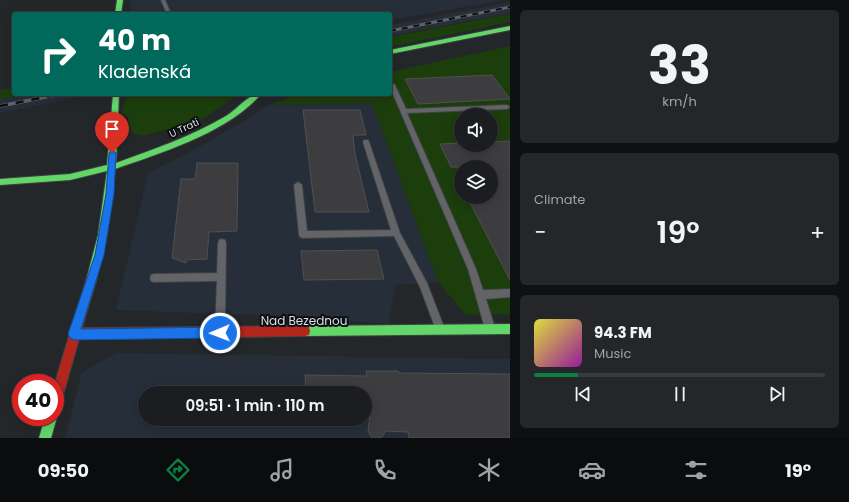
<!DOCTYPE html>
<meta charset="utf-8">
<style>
body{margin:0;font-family:Poppins,sans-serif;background:#242629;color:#f1f3f6;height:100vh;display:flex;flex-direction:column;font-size:15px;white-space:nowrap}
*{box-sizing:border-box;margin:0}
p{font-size:13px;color:#a0a2a5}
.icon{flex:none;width:22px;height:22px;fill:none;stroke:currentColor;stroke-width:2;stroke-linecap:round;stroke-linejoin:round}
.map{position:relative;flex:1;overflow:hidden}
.drawer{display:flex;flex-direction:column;gap:10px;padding:10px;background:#0f1012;width:339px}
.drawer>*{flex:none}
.top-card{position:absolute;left:12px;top:12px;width:380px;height:84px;border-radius:4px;box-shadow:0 2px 10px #0003,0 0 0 1px #393b3e;background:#00695c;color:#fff;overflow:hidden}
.tools{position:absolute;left:454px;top:108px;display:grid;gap:8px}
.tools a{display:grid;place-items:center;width:44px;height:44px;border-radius:50%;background:#1b1d20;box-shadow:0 2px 10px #0003,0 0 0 1px #393b3e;font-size:20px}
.speed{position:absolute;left:12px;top:374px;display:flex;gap:8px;font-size:20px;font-weight:700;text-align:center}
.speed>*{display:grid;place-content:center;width:52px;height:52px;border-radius:50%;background:#1b1d20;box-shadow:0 2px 10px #0003,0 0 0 1px #393b3e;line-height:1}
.speed .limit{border:6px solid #d22;background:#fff;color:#111}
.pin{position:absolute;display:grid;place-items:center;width:34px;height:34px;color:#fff;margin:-41px -17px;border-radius:50% 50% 50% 0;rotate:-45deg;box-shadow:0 0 4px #0007}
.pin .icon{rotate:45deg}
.me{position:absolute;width:44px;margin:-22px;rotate:269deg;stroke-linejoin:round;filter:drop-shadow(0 0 3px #0008)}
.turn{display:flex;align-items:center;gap:14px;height:84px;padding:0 20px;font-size:18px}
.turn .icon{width:52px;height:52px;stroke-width:2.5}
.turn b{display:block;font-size:28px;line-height:34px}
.big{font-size:30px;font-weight:600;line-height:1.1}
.drawer .widget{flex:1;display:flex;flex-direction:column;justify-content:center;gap:6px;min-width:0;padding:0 14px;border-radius:6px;background:#242629}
.drawer .dial{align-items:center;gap:0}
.dial b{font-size:52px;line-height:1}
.song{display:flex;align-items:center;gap:12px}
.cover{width:48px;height:48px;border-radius:6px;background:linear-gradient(135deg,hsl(60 70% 55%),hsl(300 70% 35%))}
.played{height:4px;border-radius:2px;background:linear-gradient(90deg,#0b8043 15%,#393b3e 15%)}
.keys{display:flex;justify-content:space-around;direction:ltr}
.heat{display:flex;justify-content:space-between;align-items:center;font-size:22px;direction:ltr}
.trip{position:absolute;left:138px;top:386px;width:234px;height:40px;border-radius:20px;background:#1b1d20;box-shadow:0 2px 10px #0003,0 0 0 1px #393b3e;font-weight:600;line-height:40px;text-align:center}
.tab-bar{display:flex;height:64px;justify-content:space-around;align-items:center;background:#0b0c0d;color:#a0a2a5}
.tab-bar .icon{width:28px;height:28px}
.tab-bar .active{color:#0b8043}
.tab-bar b{font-size:18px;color:#f1f3f6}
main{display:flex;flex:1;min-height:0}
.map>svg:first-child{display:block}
.built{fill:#262e39;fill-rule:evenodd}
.green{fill:#1c3d0c;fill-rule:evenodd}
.building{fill:#3d3d3f;stroke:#4f5050}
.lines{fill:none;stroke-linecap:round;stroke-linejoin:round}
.lane-casing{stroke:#3f4144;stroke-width:2}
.fast-casing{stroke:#3f4144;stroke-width:2}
.jam-casing{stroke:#3f4144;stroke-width:2}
.lane{fill:#626467;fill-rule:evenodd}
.fast{fill:#63d668;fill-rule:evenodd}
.jam{fill:#b3261e;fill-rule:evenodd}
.rail-far1-casing{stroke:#616366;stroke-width:3}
.rail-casing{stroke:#616366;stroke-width:3.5}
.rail-far1{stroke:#0c0f12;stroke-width:2;stroke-dasharray:6;stroke-linecap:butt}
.rail{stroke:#0c0f12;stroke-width:2.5;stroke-dasharray:8;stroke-linecap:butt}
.route{fill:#1a73e8;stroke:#114b97}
.labels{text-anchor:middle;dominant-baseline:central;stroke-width:4;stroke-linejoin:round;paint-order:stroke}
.street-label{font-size:10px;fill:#dadee3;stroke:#0c0f12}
.near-street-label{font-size:12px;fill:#dadee3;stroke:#0c0f12}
</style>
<main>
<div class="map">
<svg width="510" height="438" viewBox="0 0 510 438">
<rect width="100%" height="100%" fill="#24272a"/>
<path class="built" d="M131,0H503L390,20V14H129Z
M510,2V13L390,36V25Z
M28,94H94L0,113V99Z
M372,103L438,282L395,285L389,324L276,316L116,310L148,173L194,150L241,123L268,105Z
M116,353L510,359V438H65L82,373ZM145,393H365V419H145Z"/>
<path class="green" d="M510,14V22L390,47V37Z
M510,46V314L466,315L438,282L372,103L268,105L304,94H390V72ZM461,115H491V145H461ZM461,167H491V197H461Z
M14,87V94H28L0,99V90Z
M127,94H239L198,122L142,136L132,133L127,115L121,114Z"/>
<path class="building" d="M492,75L510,99L418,104L405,79Z
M303,110H360L366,135H353L355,154L369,212H315Z
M510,141V280L467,197H491V167H451L440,144L461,143V145H491V142Z
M197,163H238L237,231L209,232L207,259L186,260V263L172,258L181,179H195Z
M377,250L384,279L304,280L301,251Z
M366,371H398L399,373L510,374V438H409L408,432L386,431L381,438H372L368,431L371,407H365V393H306L305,375L367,376Z"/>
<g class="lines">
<g class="lane-casing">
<path id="lane" d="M161,0H165L171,14H167Z
M392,83L395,85L406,109L507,105L510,107L507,109L407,113L476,269L483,290L510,289V297L486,299L494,325L492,328L489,330L486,328L484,325L468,269L390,87V84Z
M364,140H368L369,142L400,233L427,283L444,327L442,330L439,332L436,330L420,287L394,236L303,238L300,237L299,235L294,185L298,182L302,185L307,231L391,230L363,142Z
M222,239L225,240L226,243L225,330L223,333L220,335L217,333L215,330L217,281L154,282L151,281L150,278L151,275L154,274L217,273L218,243L219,240Z"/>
</g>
<g class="fast-casing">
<path id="fast" d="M117,0H123L121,14H115Z
M510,26V30L390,54V50Z
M113,94H119L116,163C154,149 190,137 226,116C238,109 247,94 261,94C229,132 161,153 115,169L107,235L96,281L95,284L91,286L87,284L86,281L98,235L107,171L70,180L0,185V179L70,174L107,165Z
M510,324V334L305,336L301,335L300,331L301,327L305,326Z
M55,412L57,417L51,438H39L45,417H55Z"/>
</g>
<g class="jam-casing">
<path id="jam" d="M91,276L95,278L96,281L82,328L305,326L309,327L310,331L309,335L305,336L79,339L61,402L59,406L55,408V383L69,336V334L86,281L87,278Z"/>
</g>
<use href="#lane" class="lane"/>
<use href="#fast" class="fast"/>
<use href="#jam" class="jam"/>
<g class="rail-far1-casing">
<path id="rail-far1" d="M390,31L510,7"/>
</g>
<g class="rail-casing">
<path id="rail" d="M0,106L61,94"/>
</g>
<use href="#rail-far1" class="rail-far1"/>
<use href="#rail" class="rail"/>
</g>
<path class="route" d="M112,150L116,153L114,194L104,255L81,329L220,327L224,329L225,333L224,337L220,338L74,340L70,338L68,334L95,255L106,194L109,153Z"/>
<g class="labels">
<g class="street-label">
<text transform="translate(184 128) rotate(-25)">U Trati</text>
</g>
<g class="near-street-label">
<text x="304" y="320">Nad Bezednou</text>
</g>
</g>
</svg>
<div class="tools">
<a><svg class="icon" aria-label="sound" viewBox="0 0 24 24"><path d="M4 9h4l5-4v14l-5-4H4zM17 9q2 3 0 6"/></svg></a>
<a><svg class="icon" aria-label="layers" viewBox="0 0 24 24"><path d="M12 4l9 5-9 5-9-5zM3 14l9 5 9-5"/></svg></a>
</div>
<div class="speed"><div class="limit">40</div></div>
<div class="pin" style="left:112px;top:153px;background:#d93025"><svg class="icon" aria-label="arrive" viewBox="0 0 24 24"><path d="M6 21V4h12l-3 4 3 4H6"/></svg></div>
<svg class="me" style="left:220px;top:333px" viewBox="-20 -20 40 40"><circle r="17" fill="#1a73e8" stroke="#fff" stroke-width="3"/><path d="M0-11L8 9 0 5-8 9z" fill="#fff"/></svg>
<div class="trip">09:51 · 1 min · 110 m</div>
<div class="top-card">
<div class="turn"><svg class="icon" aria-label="right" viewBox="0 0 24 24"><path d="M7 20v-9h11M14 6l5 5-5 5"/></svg><div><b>40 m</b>Kladenská</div></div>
</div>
</div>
<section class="drawer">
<div class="widget dial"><b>33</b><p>km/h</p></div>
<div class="widget"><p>Climate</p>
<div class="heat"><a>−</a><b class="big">19°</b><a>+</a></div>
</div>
<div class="widget">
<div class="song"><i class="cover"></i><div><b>94.3 FM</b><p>Music</p></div></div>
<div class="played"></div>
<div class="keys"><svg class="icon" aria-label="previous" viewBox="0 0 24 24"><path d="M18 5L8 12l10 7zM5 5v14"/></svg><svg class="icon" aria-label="pause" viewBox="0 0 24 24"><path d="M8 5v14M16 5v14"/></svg><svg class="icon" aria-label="next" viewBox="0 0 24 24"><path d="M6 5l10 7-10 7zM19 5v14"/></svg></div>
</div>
</section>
</main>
<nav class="tab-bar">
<b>09:50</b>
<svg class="icon active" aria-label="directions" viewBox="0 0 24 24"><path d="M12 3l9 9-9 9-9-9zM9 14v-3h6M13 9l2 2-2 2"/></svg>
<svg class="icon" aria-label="music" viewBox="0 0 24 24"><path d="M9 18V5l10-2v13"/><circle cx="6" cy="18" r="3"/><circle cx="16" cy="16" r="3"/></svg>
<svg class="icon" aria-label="phone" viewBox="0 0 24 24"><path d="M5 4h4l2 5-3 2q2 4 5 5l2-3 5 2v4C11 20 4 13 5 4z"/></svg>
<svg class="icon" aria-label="climate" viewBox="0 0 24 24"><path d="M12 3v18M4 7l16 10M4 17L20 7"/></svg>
<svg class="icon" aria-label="car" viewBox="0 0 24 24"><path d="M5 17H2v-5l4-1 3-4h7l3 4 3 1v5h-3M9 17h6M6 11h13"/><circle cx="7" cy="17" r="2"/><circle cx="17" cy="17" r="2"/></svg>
<svg class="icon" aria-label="filters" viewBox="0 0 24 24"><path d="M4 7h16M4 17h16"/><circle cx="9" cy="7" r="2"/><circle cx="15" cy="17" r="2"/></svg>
<b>19°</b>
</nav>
